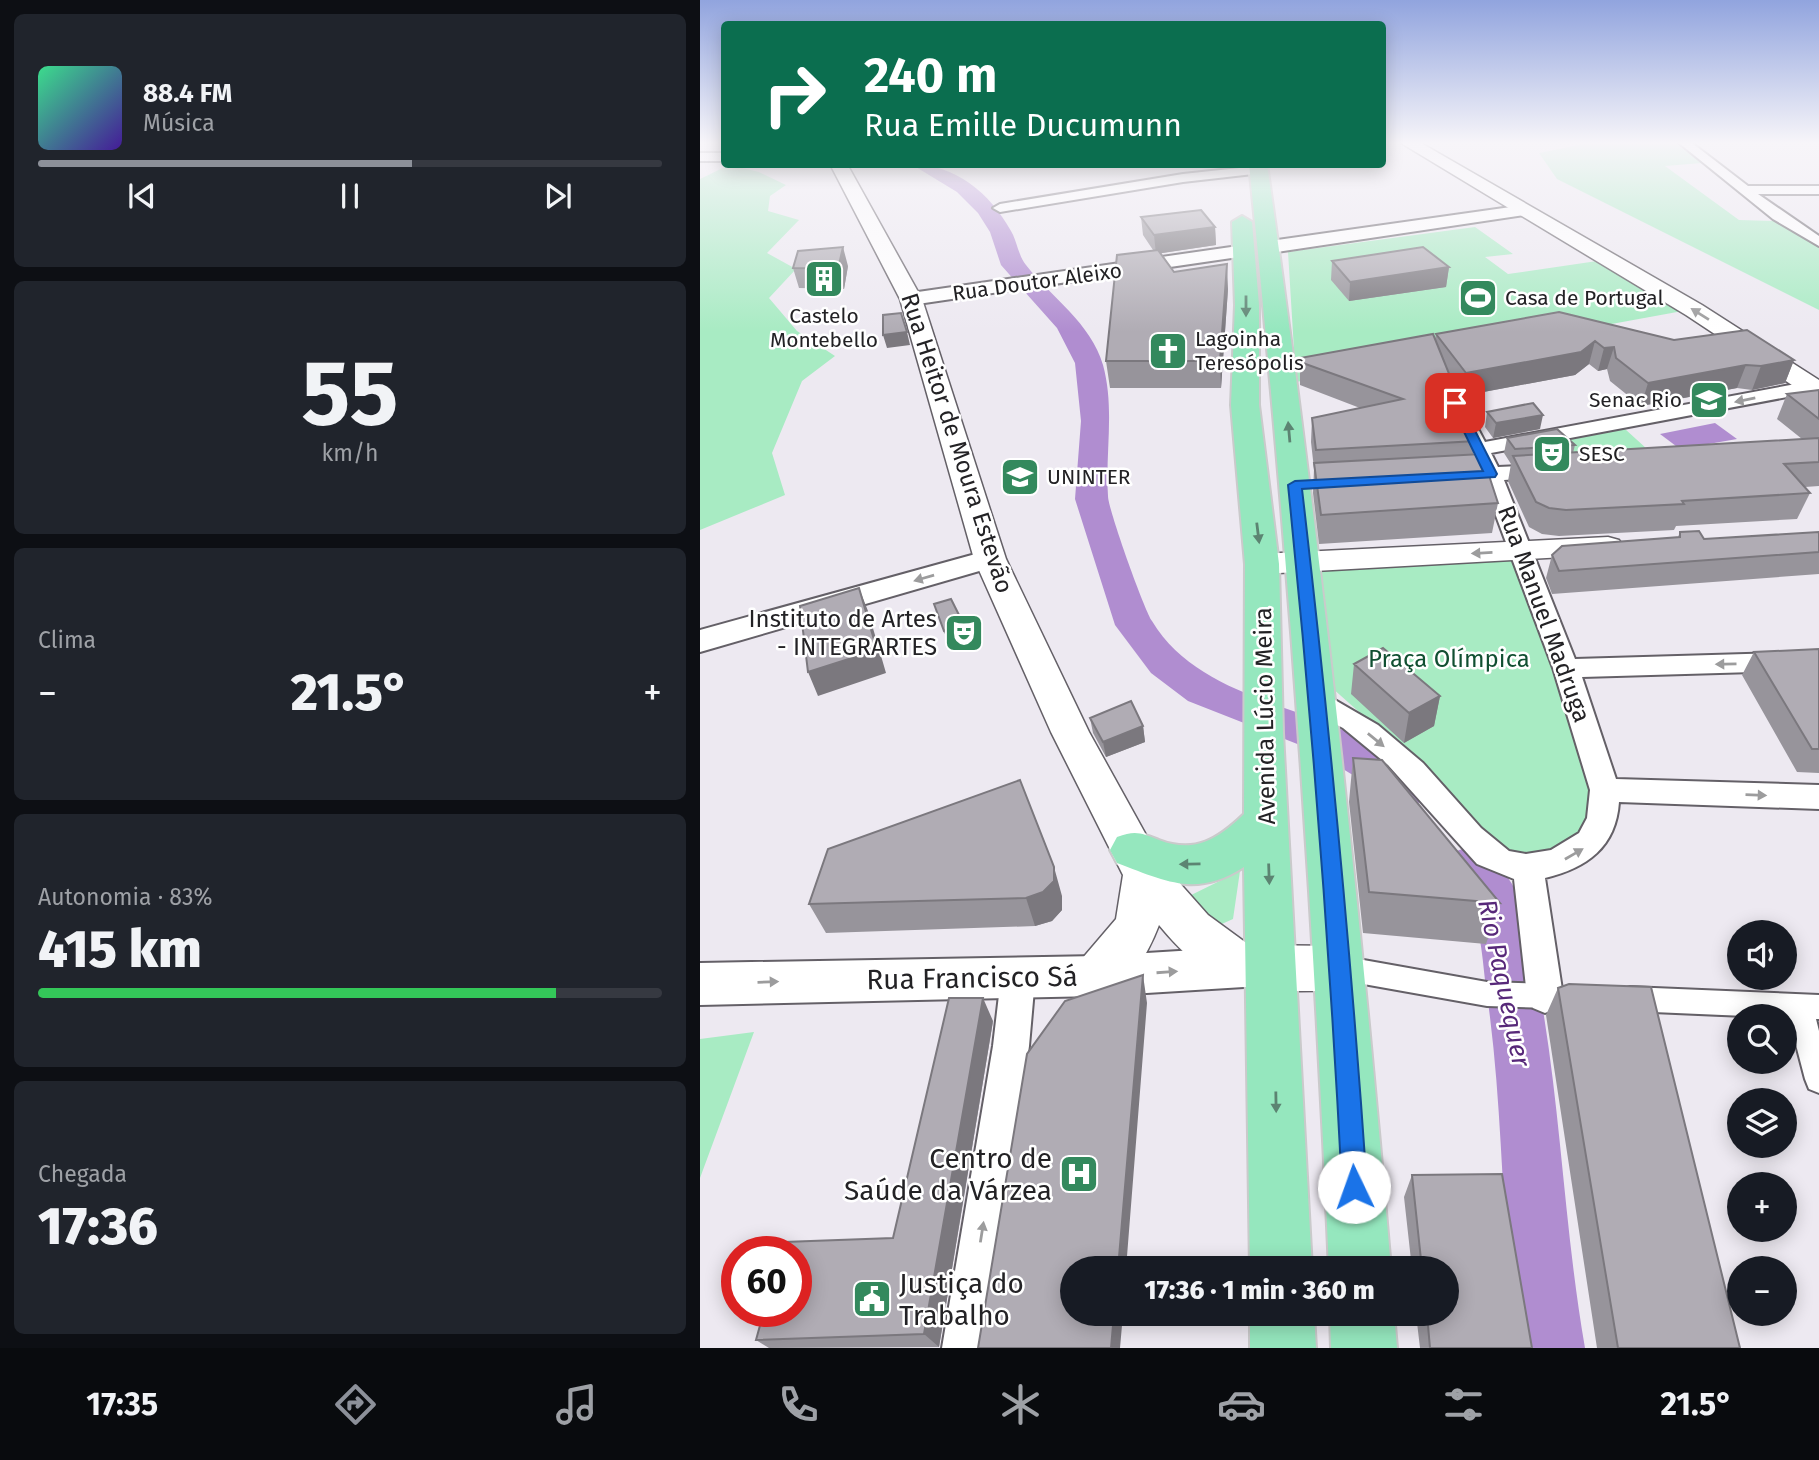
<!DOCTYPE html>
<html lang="pt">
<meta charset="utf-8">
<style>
body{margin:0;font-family:"Fira Sans",sans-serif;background:#20242c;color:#f1f3f6;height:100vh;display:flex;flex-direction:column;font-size:26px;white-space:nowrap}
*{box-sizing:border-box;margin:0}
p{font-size:23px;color:#9ea1a6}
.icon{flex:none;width:38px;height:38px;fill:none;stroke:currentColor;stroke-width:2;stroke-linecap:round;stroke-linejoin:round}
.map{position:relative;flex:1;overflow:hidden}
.details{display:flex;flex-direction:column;gap:14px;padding:14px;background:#0d0f14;width:700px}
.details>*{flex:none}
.top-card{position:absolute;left:21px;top:21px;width:665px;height:147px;border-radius:7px;box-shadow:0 4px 18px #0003;background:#0b6e4f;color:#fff;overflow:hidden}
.fabs{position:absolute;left:1027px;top:920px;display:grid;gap:14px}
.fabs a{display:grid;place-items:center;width:70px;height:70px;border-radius:50%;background:#171b24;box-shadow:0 4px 18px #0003;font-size:35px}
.speed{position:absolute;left:21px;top:1236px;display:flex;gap:14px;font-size:35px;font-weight:700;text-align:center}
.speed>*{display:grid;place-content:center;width:91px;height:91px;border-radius:50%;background:#171b24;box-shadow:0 4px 18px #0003;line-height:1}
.speed .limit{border:10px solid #d22;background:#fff;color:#111}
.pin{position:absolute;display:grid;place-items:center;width:60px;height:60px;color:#fff;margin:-30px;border-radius:14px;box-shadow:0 4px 10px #0006}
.me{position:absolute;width:77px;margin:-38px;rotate:357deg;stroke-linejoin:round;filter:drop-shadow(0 0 5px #0008)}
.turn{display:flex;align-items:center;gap:24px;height:147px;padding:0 28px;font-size:32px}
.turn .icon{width:91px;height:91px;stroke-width:2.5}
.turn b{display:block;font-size:49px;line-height:60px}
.big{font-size:52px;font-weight:800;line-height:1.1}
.details .tile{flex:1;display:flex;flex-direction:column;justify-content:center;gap:10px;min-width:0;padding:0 24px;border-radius:10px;background:#20242c}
.details .dial{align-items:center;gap:0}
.dial b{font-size:91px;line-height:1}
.song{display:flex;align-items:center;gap:21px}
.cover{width:84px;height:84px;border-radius:10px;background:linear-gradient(135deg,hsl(150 70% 55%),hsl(260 70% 35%))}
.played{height:7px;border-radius:4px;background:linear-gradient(90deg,#8c9099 60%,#363941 60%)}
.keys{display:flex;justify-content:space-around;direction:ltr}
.heat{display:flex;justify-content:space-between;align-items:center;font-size:38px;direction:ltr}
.charge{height:10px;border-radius:5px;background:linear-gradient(90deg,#34c759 83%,#363941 0)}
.trip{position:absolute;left:360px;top:1256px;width:399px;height:70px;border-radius:35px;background:#171b24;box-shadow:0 4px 18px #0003;font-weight:800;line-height:70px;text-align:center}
.dock{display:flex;height:112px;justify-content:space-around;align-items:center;background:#090b0e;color:#9ea1a6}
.dock .icon{width:49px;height:49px}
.dock .on{color:#8c9099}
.dock b{font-size:32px;color:#f1f3f6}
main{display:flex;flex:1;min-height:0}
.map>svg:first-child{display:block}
.green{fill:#a8ebc3}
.water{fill:#b08dd0}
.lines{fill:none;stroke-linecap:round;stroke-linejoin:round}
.river{fill:#b08dd0;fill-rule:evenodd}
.pedestrian-casing{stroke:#646067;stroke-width:4}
.minor-casing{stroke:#646067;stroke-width:4}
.tertiary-casing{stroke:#646067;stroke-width:4}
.secondary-casing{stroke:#646067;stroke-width:3}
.primary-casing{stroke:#cacacb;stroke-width:4}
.pedestrian{fill:#fff;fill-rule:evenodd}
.minor{fill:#fff;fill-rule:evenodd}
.tertiary{fill:#fff;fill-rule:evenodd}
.secondary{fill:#fff;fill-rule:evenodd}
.primary{fill:#95e7be;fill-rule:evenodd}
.wall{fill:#97949b}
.shaded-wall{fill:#7b787e}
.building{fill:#b0acb4;stroke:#7b787e;stroke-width:2}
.oneway{fill:#5c8472}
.oneway2{fill:#9c9c9d}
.route{fill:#1a73e8;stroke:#114b97;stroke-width:2}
.labels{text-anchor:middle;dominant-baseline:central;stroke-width:5;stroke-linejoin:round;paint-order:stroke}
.far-street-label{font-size:21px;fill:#232225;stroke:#fff}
.far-poi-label{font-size:21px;fill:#232225;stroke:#fff;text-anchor:start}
.street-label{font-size:24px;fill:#232225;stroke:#fff}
.poi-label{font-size:24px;fill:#232225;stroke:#fff;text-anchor:end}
.park-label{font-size:24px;fill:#104f31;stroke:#fff}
.water-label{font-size:26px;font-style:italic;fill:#572879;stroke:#fff}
.near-street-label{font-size:28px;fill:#232225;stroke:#fff}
.near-poi-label{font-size:28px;fill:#232225;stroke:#fff;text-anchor:end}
</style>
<main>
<section class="details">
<div class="tile">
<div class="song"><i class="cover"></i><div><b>88.4 FM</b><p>Música</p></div></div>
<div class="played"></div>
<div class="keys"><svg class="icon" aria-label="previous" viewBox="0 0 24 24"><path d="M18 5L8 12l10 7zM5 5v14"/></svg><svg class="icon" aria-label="pause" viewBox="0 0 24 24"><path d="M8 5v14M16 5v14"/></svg><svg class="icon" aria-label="next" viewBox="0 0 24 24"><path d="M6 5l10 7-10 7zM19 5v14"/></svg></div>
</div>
<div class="tile dial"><b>55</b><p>km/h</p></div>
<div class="tile"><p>Clima</p>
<div class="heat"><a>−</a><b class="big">21.5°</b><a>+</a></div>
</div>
<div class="tile"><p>Autonomia · 83%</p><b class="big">415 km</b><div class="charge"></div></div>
<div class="tile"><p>Chegada</p><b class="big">17:36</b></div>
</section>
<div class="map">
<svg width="1119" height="1348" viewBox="0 0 1119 1348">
<rect width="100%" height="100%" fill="#ede9f1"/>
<path class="green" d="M889,143H975L1002,163L965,166L1039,220L1074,221L1119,246V310L857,179L839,153Z
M29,165L59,172L86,185L70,196L68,211L99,220L67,253L96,269L69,298L97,331L135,356L102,381L72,453L85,495L0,530V179Z
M775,227L813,254L785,257L808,274L904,260L988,310L596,382L588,252Z
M925,429L947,449L874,463L852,443Z
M811,557L858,665L900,814L859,858L789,851L686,736L631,687L612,566Z
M540,871L533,919L515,927L483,899Z
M54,1032L0,1178V1039Z"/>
<path class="water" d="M1015,423L1037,439L980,449L960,434Z"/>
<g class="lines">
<path class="river" d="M211,164C255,164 290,193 311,231C317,241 318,255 326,265C351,297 391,323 403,365C415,409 405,452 408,496C408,509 444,609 452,621C497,696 599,704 670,743C692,755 713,768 725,791L718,804L702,809L686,804L661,780L610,749L488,701L451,673L415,625L375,499L381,421L375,363L357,328L301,265L290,232L278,213L257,192Z
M768,847C786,854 802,867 812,884C829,914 833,954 839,987C861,1107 864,1228 885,1348H817C801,1233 804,1117 788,1002C783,972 783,936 771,907C765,894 751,882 744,868L751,853Z"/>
<g class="pedestrian-casing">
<path id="pedestrian" d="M641,956L787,982L851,984L860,987L864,996L860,1005L851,1008L787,1006L641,980L632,976L628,968L632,960Z
M930,987L1119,995V1019H1116L1119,1031V1093L1109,1089L1105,1079L1089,1018L930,1011L921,1008L917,999L921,990Z"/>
</g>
<g class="minor-casing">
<path id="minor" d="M979,143H992L1048,186H1119V194H1058L1119,236V246L1073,219Z
M0,153H24V161H0Z
M558,166L562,167V173L483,182L300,212L293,208L300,204L483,174Z
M1112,381L1119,384V391L791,453L798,467L845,465L855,471L845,477L804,480L875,659L1119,652V670L882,677L916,779L1119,785V809L919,802C916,847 887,868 845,878L863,996L857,1008L845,1013L833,1008L827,996L814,879L777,864L688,765L643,728L608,710L604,703L608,696L618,693L628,696L678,725L723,763L781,828L809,851L826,854L851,850L879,833L887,818L890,790L853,668L783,481L754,482L744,476L754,470L778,468L749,410L759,404L766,406L785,442Z
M318,962L330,967L335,978L329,1046L286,1348H242L293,1046L301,978L306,967Z"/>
</g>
<g class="tertiary-casing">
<path id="tertiary" d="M825,205L834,210L831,214L570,253L561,247L570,241Z
M545,245L554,251L552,255L211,305L201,299L211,293Z
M290,550L300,553L305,559L300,565L0,652V630Z
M544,947L559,953L566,967L559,981L544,987L398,996L0,1005V963L398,956Z"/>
</g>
<g class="secondary-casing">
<path id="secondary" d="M701,143H721L1002,305L1119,380V399L1110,397L986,315Z
M130,164H147L222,299L306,559L389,732L461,862L508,915L549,945L641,946L658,952L665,968L658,984C638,991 620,991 599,991C532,993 502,977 459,925C447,956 430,986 398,998L381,992L374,976L381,960L416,919L423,875L351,732L274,559L200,299Z
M908,537L919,540L924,547L919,554L562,574L550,571L546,564L550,557L562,554Z"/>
</g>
<g class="primary-casing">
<path id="primary" d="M549,164H567C619,532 660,899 691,1269H629C613,900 587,532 549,164Z
M542,216L552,222L559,305V405L579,564L583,733L612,1269H550L544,867C496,898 465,881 417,863L410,850L417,837C436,830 441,833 459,840C495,854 518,839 544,814L545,564L531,405L535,305L532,222Z
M550,1314H614L616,1348H550Z
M630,1314H694L697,1348H631Z"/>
</g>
<use href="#pedestrian" class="pedestrian"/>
<use href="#minor" class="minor"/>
<use href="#tertiary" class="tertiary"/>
<use href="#secondary" class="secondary"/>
<use href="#primary" class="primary"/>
</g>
<path class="wall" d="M441,217L515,227L516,245L461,253L474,272L528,289L521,388H410L406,361L453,250L443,235Z
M632,261L749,267L746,287L649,301L631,280Z
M148,266L144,289L99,288L93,268Z
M736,334L974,340L1094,360L1085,383L1052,390L1037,388L941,406L910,381L907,369L898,371L889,364L875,375L762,396L750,379L749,384L776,441L773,454L798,503L792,533L619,544L613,493L614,469L611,442L612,418L660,408L600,385V358L735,340Z
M1119,390V486L1105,487L1110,493L1097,519L976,526L974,530L859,536L842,534L829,527L808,481L811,464L804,453L807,438L875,445L873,453L1102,439L1077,419L1087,394Z
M787,412L840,429L793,438L785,427Z
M980,532L1004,539L1119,532V574L852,594L846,578L852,555L978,537Z
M234,604L268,639L249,645Z
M1119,649V773L1097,772L1042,675L1054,652Z
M654,664L740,696L734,726L704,743L651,694Z
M390,718L443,726L445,742L406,757L393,733Z
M653,758L800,903L786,944L663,933L649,802Z
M362,896V910L352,921L335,926L126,933L109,904Z
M858,988L1040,1348H897L846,1015Z
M293,1021L239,1347L69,1348L56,1340L193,1238Z
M712,1175L832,1348H720L716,1314H747V1269H712L704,1197Z"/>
<path class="shaded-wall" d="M515,227L516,245L456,254L454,235Z
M143,247L148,266L144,289L138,269Z
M527,264L528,289L521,388L520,361Z
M749,267L746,287L649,301L650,282Z
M207,332L210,345L187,348L183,335Z
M895,341L889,364L875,375L762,396L766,373Z
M914,347L907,369L898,371L904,348Z
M1094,360L1085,383L1052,390L1061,366Z
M1046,365L1037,388L941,406L948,383Z
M843,415L840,429L793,438L796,423Z
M159,588L168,611L186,673L118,696L108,672Z
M264,625L268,639L249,645L244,631Z
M740,696L734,726L704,743L709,713Z
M443,726L445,742L406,757L403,742Z
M354,867L362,896V910L352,921L335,926L326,898Z
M443,975L447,1003L426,1269H418Z
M283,998L293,1021L239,1347L224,1334Z
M414,1314H423L420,1348H411Z"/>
<path class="building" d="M501,210L515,227L454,235L441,217Z
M143,247L138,269L93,268L98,251Z
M723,247L749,267L650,282L632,261Z
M458,250L474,272L527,264L520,361H406L417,255Z
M859,312L974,340L1047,330L1094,360L1061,366L1046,365L948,383L916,358L914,347L904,348L895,341L881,352L766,373L736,334Z
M201,313L207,332L183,335V315Z
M733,334L750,376L747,380L776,441L616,450L612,418L703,399L600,362V358Z
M1119,390V419L1087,394Z
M833,403L843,415L796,423L787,412Z
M857,429L875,445L815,449L807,438Z
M1119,438V462L1084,464L1110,493L982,501L984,504L866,510L849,508L836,502L813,456Z
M782,454L798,503L621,515L614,463Z
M999,531L1004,539L1119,532V552L859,571L852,555L862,546L980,537V532Z
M159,588L177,650L108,672L100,606Z
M251,599L264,625L244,631L234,604Z
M683,648L740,696L709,713L654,664Z
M1119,649V749H1112L1054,652Z
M431,701L443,726L403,742L390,718Z
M653,758L682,760L800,903L669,892Z
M320,780L354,867V881L343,892L326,898L109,904L128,849Z
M443,975L418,1269H373V1314H414L411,1348H278L327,1054L365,1001Z
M869,984L951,987L1040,1348H918L858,988Z
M249,998H283L224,1334L56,1340L64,1311H96V1251H81L84,1242L193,1238Z
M802,1174L832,1348H730L727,1314H747V1269H722L712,1175Z"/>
<defs><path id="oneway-solid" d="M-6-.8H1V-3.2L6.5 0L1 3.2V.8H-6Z" transform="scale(1.75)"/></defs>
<g class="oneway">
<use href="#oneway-solid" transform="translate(546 306) rotate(90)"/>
<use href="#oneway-solid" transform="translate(589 432) rotate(-95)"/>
<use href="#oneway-solid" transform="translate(558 533) rotate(83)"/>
<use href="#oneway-solid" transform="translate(490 864) rotate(179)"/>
<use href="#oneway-solid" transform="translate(569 874) rotate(88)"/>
<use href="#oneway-solid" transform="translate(576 1102) rotate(89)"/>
</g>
<g class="oneway2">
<use href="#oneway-solid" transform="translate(1000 314) rotate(-148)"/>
<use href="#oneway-solid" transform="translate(1045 400) rotate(169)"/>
<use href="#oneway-solid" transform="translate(782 553) rotate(177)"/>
<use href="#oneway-solid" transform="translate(224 578) rotate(164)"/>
<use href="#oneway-solid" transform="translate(1026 664) rotate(179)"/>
<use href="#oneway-solid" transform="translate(676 740) rotate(39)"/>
<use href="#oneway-solid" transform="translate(1056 795) rotate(2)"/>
<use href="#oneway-solid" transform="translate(874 854) rotate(-30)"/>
<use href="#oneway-solid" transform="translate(467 972) rotate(-4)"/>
<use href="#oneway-solid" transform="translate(68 982) rotate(-2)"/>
<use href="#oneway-solid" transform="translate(282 1232) rotate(-81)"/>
</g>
<linearGradient id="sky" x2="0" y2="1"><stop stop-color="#91a4de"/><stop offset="0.43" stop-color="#f7f5f9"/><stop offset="1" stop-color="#f7f5f9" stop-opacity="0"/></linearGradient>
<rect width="1119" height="332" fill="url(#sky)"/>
<path class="route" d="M755,400L761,403L797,474L795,477L602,489C629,721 651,953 667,1187L663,1195L654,1199L646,1195L642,1187C630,952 612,719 588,485L595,481L783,471L750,403Z"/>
<defs>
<g id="building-square" transform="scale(2.0125)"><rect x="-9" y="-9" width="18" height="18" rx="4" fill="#33895d" stroke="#fff"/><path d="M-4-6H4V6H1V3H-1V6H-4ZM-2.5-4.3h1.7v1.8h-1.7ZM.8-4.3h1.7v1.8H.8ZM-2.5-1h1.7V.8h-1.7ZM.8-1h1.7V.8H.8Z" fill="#fff"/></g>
<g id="stadium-square" transform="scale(2.0125)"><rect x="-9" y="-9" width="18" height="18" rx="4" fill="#33895d" stroke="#fff"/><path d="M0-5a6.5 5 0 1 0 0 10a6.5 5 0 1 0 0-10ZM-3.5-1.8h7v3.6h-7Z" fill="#fff"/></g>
<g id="church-square" transform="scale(2.0125)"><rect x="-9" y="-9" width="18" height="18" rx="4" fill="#33895d" stroke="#fff"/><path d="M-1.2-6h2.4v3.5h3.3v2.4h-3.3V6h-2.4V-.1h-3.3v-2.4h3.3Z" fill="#fff"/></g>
<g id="university-square" transform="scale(2.0125)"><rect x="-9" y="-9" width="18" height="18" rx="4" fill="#33895d" stroke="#fff"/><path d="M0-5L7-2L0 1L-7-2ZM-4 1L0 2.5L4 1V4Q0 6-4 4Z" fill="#fff"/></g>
<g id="theatre-square" transform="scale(2.0125)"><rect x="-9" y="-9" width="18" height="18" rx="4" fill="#33895d" stroke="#fff"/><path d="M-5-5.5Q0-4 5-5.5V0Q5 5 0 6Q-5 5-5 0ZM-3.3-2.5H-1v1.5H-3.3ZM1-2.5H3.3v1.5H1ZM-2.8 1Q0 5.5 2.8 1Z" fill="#fff"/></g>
<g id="hospital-square" transform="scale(2.0125)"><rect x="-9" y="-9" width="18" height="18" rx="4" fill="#33895d" stroke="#fff"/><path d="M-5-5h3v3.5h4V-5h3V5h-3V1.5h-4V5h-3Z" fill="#fff"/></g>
<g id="civic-square" transform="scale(2.0125)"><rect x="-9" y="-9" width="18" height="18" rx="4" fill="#33895d" stroke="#fff"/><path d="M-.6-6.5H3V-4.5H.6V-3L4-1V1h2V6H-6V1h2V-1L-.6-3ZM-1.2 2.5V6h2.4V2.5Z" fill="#fff"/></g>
</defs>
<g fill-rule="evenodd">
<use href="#building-square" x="124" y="279"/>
<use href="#stadium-square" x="778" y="298"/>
<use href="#church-square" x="468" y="351"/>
<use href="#university-square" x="1009" y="400"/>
<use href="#theatre-square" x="852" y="454"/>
<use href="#university-square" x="320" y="477"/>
<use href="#theatre-square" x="264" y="633"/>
<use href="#hospital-square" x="379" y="1174"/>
<use href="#civic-square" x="172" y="1299"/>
</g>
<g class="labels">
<g class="far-street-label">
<text transform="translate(337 282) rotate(-8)">Rua Doutor Aleixo</text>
</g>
<g class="far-poi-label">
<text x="805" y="298">Casa de Portugal</text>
<text x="124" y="316" text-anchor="middle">Castelo<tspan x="124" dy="24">Montebello</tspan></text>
<text x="495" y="339">Lagoinha<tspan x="495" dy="24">Teresópolis</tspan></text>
<text x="982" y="400" text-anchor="end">Senac Rio</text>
<text x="879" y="454">SESC</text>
<text x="347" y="477">UNINTER</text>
</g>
<g class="street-label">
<text transform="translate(257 443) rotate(72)">Rua Heitor de Moura Estevão</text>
<text transform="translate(844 614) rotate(70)">Rua Manuel Madruga</text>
<text transform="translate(565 716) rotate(-91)">Avenida Lúcio Meira</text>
</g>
<g class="poi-label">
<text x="237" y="619">Instituto de Artes<tspan x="237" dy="28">- INTEGRARTES</tspan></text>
</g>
<g class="park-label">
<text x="749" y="659">Praça Olímpica</text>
</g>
<g class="water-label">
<text transform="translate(804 983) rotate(78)">Rio Paquequer</text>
</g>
<g class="near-street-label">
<text transform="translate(272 978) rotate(-1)">Rua Francisco Sá</text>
</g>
<g class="near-poi-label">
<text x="352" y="1158">Centro de<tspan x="352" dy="32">Saúde da Várzea</tspan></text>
<text x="199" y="1283" text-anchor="start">Justiça do<tspan x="199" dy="32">Trabalho</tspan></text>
</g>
</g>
</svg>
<div class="fabs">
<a><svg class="icon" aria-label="sound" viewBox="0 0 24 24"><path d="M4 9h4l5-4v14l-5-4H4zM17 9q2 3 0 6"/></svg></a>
<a><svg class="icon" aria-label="search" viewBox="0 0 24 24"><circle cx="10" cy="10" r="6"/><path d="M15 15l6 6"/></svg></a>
<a><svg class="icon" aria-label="layers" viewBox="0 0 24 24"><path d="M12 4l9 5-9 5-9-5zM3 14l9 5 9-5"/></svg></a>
<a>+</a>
<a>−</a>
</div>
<div class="speed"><div class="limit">60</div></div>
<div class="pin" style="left:755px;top:403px;background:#d93025"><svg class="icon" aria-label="arrive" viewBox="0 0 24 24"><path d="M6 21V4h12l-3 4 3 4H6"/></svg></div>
<svg class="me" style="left:654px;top:1187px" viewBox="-20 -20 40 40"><circle r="19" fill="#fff"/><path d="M0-13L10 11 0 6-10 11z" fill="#1a73e8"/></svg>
<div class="trip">17:36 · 1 min · 360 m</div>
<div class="top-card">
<div class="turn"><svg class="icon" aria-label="right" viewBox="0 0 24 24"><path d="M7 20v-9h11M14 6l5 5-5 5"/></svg><div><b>240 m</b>Rua Emille Ducumunn</div></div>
</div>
</div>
</main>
<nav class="dock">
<b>17:35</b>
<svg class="icon on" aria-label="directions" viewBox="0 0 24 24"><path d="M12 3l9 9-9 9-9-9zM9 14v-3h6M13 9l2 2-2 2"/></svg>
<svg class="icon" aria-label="music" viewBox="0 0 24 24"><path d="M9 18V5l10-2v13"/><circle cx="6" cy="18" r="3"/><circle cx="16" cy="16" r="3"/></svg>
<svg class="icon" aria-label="phone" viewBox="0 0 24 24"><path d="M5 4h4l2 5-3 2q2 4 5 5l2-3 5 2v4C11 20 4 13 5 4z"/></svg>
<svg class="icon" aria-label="climate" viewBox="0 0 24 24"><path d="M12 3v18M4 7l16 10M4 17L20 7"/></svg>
<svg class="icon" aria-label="car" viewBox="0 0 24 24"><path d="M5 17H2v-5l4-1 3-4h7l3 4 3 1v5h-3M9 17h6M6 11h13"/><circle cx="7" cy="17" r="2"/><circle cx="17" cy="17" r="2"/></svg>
<svg class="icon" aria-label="filters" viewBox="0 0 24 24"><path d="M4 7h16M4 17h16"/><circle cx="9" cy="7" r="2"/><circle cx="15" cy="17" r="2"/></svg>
<b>21.5°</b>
</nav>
